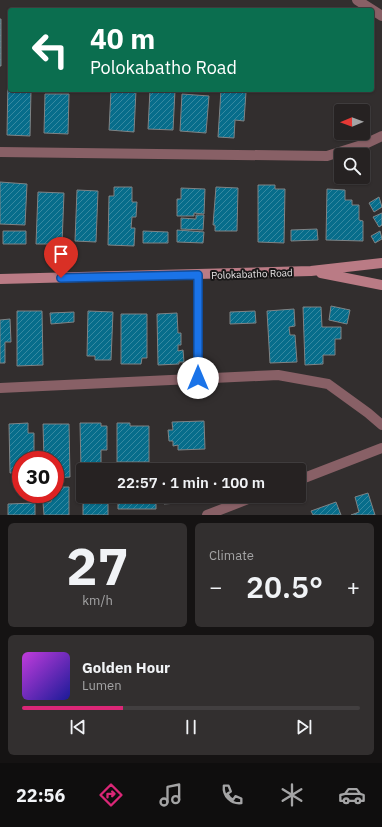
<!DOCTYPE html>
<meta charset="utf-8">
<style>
body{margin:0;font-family:"IBM Plex Sans",sans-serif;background:#322f2f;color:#f1f3f6;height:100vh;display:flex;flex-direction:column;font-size:15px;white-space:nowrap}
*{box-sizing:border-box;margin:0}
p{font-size:13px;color:#a4a4a5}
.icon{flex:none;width:22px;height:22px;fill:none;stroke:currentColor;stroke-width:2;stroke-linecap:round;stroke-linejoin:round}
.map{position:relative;height:515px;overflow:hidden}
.panel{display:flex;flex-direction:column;gap:8px;padding:8px;background:#151313;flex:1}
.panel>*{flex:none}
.hud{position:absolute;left:8px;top:8px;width:366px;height:84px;border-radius:4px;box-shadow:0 1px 3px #0004,0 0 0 1px #423f40;background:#0b6e4f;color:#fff;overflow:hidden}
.needle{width:26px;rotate:269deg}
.buttons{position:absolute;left:334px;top:104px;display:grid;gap:8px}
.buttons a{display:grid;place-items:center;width:36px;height:36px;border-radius:4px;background:#262222;box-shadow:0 1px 3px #0004,0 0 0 1px #423f40;font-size:20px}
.speed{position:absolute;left:12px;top:451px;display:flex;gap:8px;font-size:20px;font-weight:700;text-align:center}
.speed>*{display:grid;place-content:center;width:52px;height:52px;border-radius:50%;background:#262222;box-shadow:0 1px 3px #0004,0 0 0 1px #423f40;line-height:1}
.speed .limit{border:6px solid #d22;background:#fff;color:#111}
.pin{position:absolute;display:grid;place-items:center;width:34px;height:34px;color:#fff;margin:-41px -17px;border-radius:50% 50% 50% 0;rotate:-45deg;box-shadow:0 0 4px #0007}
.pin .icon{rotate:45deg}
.me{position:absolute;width:44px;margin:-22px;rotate:0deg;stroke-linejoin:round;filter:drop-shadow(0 0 3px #0008)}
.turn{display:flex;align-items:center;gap:14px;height:84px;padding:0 16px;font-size:18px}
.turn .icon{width:52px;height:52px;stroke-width:2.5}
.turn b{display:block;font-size:28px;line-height:34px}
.big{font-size:30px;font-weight:600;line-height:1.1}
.panel .tile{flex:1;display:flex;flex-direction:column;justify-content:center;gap:6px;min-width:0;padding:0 14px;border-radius:6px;background:#322f2f}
.panel .dial{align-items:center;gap:0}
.dial b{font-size:52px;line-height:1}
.song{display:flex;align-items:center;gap:12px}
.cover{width:48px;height:48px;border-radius:6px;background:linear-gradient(135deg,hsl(290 70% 55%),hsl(240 70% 35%))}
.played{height:4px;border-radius:2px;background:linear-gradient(90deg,#db2777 30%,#423f40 30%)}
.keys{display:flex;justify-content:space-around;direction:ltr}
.heat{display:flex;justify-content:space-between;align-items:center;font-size:22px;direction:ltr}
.panel .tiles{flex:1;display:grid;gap:8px;grid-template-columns:1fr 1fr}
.tile:last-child{grid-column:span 2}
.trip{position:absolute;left:76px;top:463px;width:230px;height:40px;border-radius:4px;background:#262222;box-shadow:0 1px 3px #0004,0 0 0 1px #423f40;font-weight:600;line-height:40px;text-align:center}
.dock{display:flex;height:64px;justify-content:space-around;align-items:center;background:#0f0e0e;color:#a4a4a5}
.dock .icon{width:28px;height:28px}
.dock .on{color:#db2777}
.dock b{font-size:18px;color:#f1f3f6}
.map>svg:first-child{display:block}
.building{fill:url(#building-hatch);stroke:#7f8385}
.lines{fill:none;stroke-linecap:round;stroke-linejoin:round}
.street{stroke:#886066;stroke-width:10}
.secondary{stroke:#ba7b85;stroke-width:10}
.route-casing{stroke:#114b97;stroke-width:10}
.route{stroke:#1a73e8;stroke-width:7}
.labels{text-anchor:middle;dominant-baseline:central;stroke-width:4;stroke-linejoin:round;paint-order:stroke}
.street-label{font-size:10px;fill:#e7e4e5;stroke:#181717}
</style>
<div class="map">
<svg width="382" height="515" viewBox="0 0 382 515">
<defs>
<pattern id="building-hatch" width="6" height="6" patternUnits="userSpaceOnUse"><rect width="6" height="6" fill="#076d8b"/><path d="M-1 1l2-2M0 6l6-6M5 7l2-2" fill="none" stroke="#3789a1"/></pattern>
</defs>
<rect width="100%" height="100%" fill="#322e2e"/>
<path class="building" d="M0,19H1V66H0Z
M8,78L10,79V90H31L30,136L7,135Z
M111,90H136L134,132L109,130Z
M150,90H175L173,130L148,129Z
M221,90L246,92L244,121L235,120L234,138L218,137Z
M45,94H69L68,134L44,133Z
M182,94L209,96L206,133L180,131Z
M0,182L27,184L25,225L0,224Z
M258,185H275V189H285L284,243L258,242Z
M114,187H132V202H137L136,217H132L131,228H135L134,246L108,245L109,196H114Z
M216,187L238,188L237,231H215V225H213Z
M181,188L205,189L204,214L194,213V216H177V199H181Z
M327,189L345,190V200H352V205H359V220L363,221V241L326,240Z
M77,190L98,191L96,242L75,241Z
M38,192L64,193L62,244H36Z
M379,197L382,207L374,212L369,203Z
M382,213V225L379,227L373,217Z
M196,215H204L203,230L181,229V218L196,219Z
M317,229L318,240L291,241V230Z
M177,230L204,232L203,243L177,242Z
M3,231H26V244H3Z
M143,231L168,232V243H143Z
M380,231L382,239L375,243L371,236Z
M331,306L350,310L347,324L329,320Z
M303,307H321L322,327H341V339H335V355H323V364L305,365Z
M294,309L295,326L289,327L290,335H295L297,362L270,363L267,311Z
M17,311H42L43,365L17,366Z
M88,311L113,312L111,360H95V356H87Z
M255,311L256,323L230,324V312Z
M74,312V322L51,324L50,313Z
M177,313L178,333H181V345H178V351L183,350L184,362H179V364L158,365L157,314Z
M121,314H147V358H142L141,364H121Z
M10,319L11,342H5V363H0V320Z
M204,421L205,449L178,450V445L173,446V441H169L168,430H173L172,422Z
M28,423V433H34V460H21V472L10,473L9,424Z
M80,423H101V426H107V450H101V469H81Z
M117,423H130V426H149V462H117Z
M43,424H69L70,477L55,478V460H44Z
M206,465V470H190L189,466Z
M83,482V496H108V515H83Z
M55,487H69V515H44L43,502H51V494H55Z
M368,493L375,515H351L359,512L355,497Z
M118,496H156V509H118Z
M164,496H205L190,497V502L164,504Z
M336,502L341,515H313L311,511Z
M35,503V515H8V504Z"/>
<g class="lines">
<path class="street" d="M357,0L382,16
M0,152L327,156L365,144L382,136
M198,275V378
M0,388L278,375L328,384L368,413L382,425
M299,480L382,448
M207,515L256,496"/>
<path class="secondary" d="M321,273L382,285
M0,279L311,271L382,263"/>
</g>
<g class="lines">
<g class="route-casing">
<path id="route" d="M61,278L198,275V378"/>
</g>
<use href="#route" class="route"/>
</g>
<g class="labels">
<g class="street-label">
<text transform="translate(252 274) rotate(-2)">Polokabatho Road</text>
</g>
</g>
</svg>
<div class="buttons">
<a><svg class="needle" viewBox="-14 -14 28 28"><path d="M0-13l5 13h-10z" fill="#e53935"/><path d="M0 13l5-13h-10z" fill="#a4a4a5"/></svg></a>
<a><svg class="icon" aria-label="search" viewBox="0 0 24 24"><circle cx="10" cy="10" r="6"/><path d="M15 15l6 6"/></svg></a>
</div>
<div class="speed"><div class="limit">30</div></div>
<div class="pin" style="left:61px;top:278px;background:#d93025"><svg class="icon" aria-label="arrive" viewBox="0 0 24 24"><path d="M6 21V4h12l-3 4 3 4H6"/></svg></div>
<svg class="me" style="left:198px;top:378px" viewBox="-20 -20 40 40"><circle r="19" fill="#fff"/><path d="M0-13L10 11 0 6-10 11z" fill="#1a73e8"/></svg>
<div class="trip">22:57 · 1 min · 100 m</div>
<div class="hud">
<div class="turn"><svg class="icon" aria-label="left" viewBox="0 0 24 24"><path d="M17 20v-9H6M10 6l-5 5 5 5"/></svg><div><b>40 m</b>Polokabatho Road</div></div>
</div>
</div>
<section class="panel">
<div class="tiles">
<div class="tile dial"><b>27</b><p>km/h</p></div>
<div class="tile"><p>Climate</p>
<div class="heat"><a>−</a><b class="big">20.5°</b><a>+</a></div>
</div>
<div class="tile">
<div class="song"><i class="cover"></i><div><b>Golden Hour</b><p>Lumen</p></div></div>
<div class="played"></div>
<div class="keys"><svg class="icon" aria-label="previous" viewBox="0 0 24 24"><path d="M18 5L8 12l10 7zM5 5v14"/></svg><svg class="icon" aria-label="pause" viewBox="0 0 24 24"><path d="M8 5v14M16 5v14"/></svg><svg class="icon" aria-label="next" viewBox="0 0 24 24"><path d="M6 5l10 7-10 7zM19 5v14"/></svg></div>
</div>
</div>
</section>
<nav class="dock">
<b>22:56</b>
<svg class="icon on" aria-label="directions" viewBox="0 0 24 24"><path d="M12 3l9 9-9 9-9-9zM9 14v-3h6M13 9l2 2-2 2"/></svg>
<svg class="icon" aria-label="music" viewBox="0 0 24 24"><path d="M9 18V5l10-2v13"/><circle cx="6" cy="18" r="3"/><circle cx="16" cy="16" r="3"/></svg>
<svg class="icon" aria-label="phone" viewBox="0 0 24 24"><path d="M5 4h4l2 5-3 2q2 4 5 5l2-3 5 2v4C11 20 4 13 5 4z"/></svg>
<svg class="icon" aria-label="climate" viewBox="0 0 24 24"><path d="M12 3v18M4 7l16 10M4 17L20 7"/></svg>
<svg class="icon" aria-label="car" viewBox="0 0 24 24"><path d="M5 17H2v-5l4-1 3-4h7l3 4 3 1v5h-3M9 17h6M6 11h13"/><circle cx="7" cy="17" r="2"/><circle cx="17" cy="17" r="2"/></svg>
</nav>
